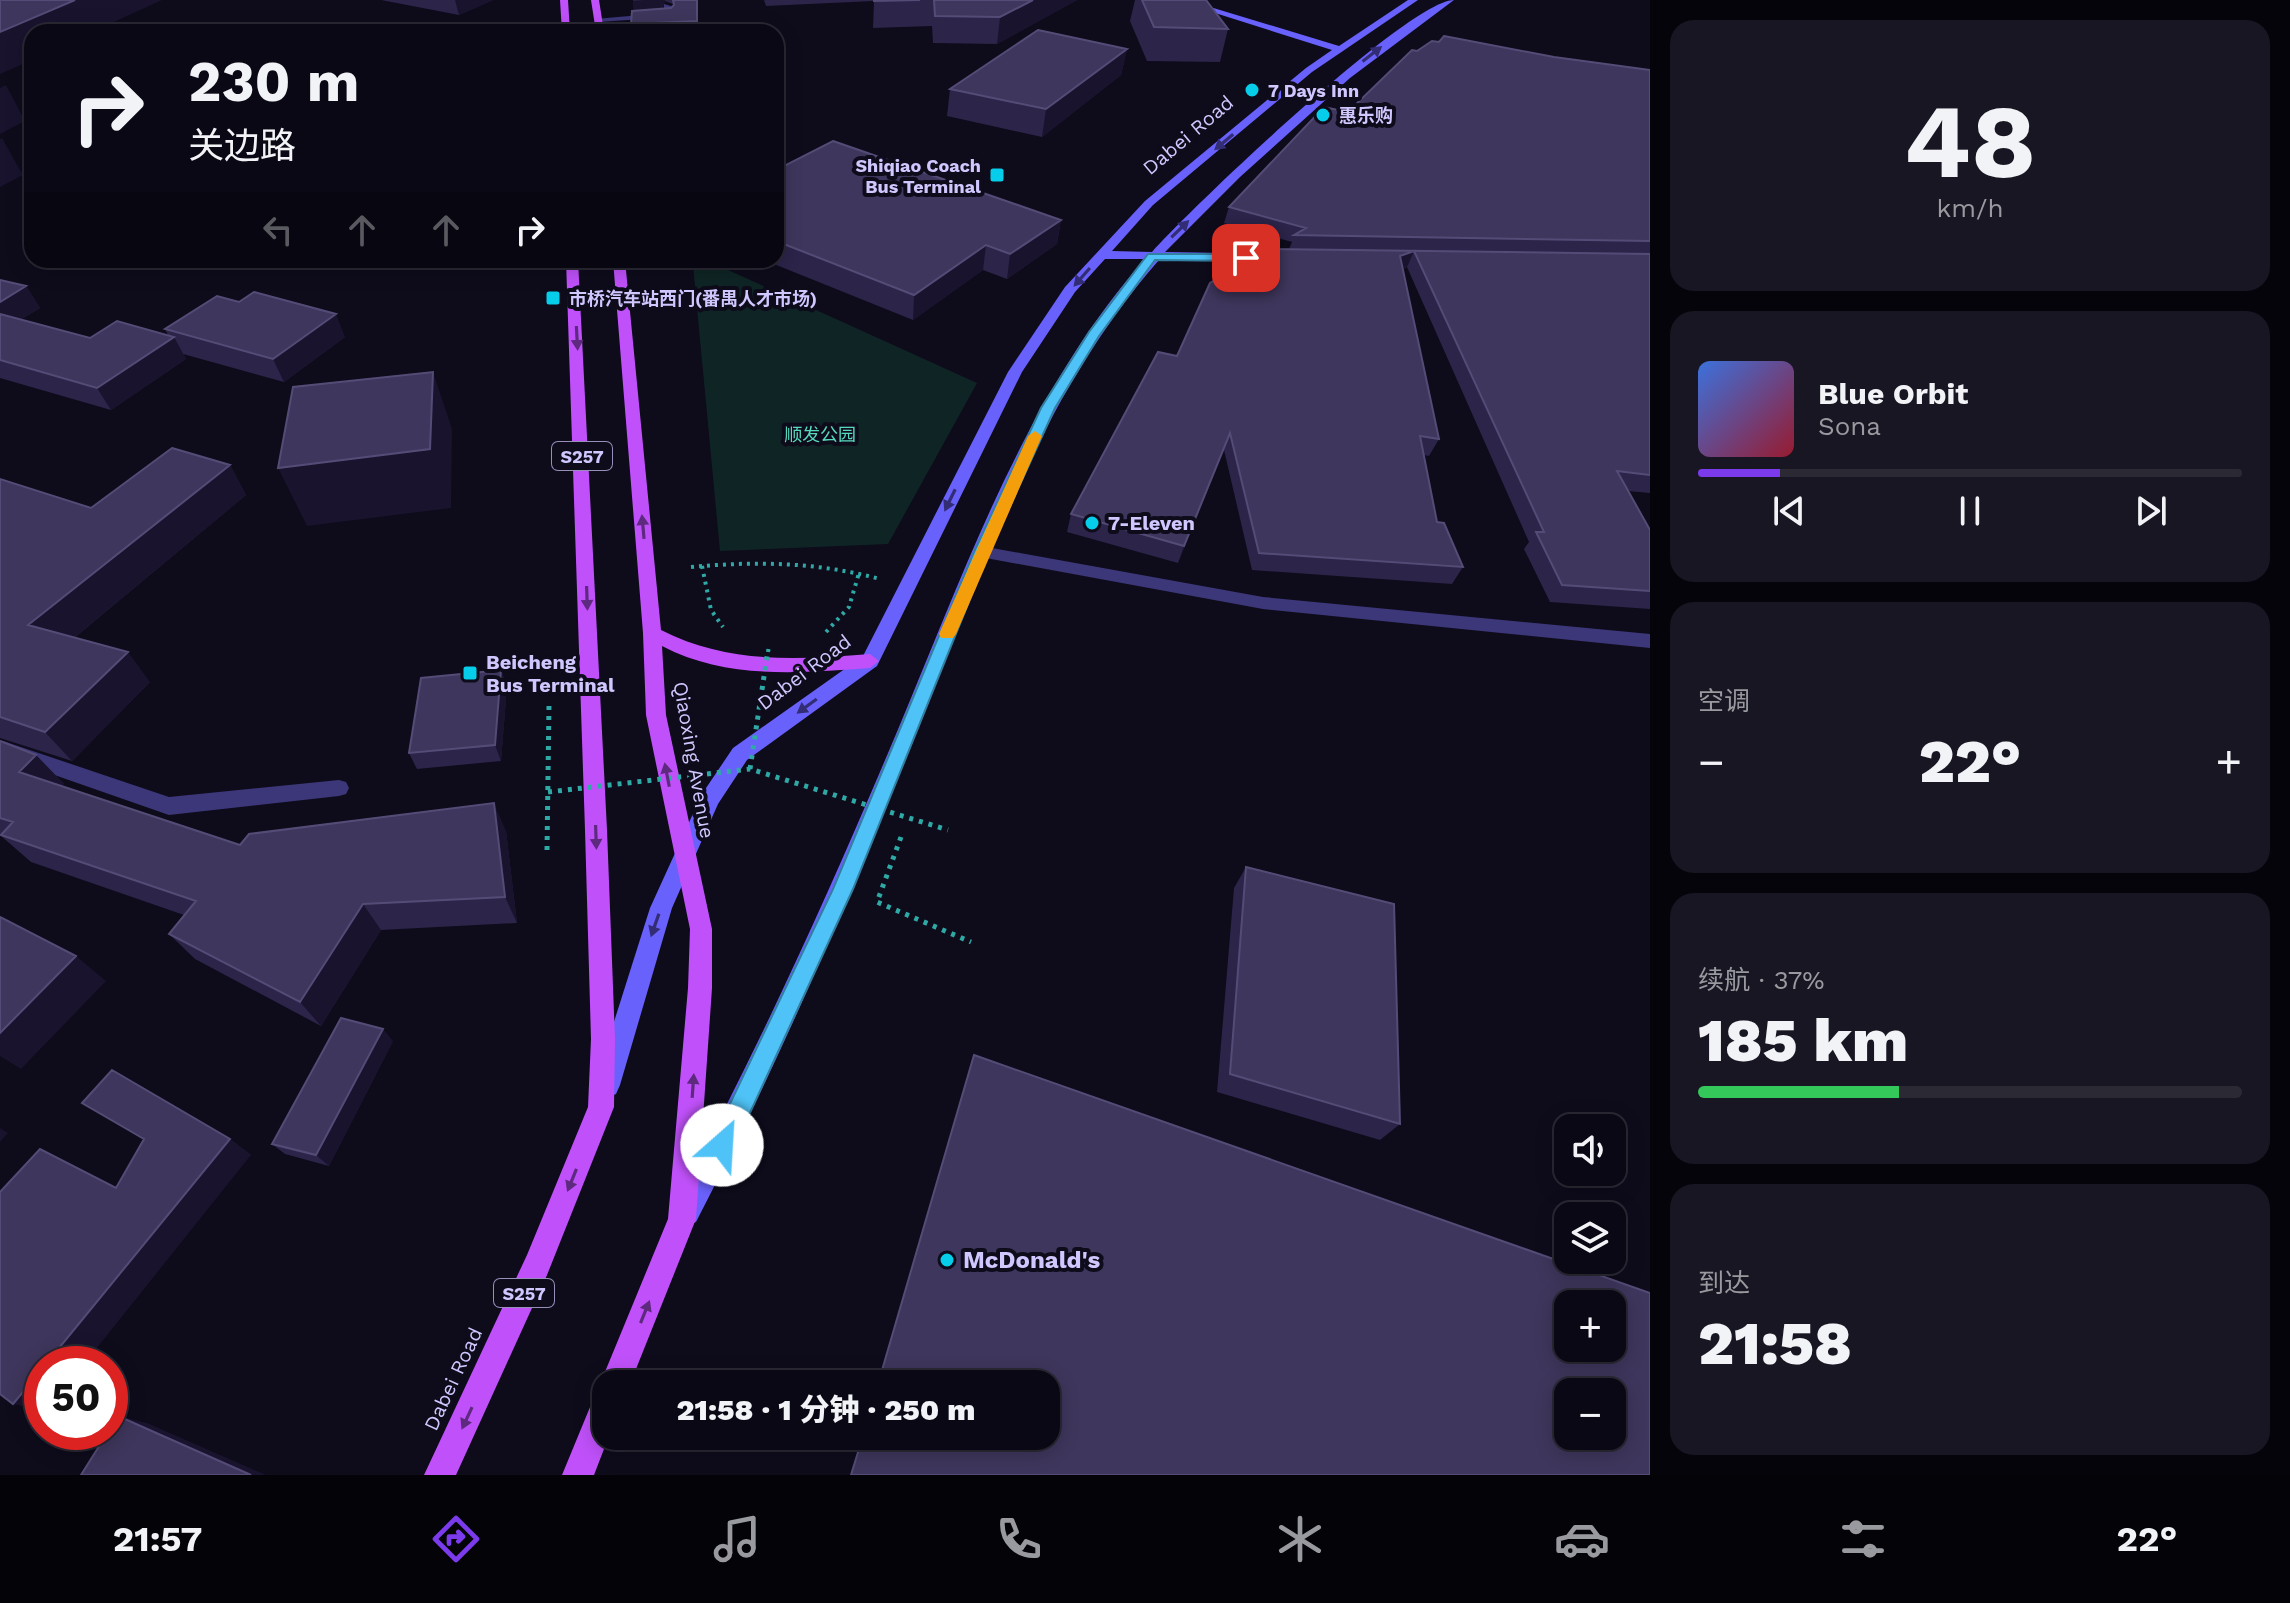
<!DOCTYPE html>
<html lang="zh">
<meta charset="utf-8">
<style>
body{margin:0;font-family:"Work Sans","Noto Sans SC",sans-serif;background:#181622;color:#f1f3f6;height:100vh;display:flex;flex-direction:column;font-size:30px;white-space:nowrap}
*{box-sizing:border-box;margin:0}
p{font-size:26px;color:#999aa0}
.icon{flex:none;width:44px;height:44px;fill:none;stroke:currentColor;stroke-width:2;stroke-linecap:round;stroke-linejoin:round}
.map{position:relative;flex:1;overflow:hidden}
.panel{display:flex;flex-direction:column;gap:20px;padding:20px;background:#06040b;width:640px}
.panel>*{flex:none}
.hud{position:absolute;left:24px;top:24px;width:760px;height:244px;border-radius:24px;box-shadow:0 4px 20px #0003,0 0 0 2px #2a2934;background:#0a0814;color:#f1f3f6;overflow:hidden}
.fabs{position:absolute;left:1554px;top:1114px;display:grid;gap:16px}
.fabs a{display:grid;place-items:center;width:72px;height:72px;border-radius:16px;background:#0a0814;box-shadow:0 4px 20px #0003,0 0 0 2px #2a2934;font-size:40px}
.speed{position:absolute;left:24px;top:1346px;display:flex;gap:16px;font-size:40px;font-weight:700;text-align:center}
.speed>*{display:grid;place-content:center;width:104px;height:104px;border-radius:50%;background:#0a0814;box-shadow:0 4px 20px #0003,0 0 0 2px #2a2934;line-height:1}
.speed .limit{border:12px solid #d22;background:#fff;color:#111}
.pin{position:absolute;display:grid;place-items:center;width:68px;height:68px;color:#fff;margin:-34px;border-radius:16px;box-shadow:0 4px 12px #0006}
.me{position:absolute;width:88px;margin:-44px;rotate:26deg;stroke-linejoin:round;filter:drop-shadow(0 0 6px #0008)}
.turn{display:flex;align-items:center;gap:28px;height:168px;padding:0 32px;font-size:36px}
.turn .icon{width:104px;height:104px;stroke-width:2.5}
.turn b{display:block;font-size:56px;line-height:68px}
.lanes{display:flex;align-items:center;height:76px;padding:0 32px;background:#0003;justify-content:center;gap:40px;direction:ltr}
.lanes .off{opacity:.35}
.big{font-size:60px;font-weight:800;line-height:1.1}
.panel .tile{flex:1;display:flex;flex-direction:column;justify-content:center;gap:12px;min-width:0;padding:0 28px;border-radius:24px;background:#181622}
.panel .dial{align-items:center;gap:0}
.dial b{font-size:104px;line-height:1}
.song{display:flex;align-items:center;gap:24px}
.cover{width:96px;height:96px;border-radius:12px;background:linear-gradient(135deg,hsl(220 70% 55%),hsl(350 70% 35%))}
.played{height:8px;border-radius:4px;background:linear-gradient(90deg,#7c3aed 15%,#2a2934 15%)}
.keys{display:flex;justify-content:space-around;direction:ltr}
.heat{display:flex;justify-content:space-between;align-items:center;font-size:44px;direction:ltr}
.charge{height:12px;border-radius:6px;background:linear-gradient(90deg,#34c759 37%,#2a2934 0)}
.trip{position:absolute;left:592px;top:1370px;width:468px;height:80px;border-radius:24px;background:#0a0814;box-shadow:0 4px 20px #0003,0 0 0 2px #2a2934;font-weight:800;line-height:80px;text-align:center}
.tabs{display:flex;height:128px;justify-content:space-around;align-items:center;background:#040308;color:#999aa0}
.tabs .icon{width:56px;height:56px}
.tabs .on{color:#7c3aed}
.tabs b{font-size:36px;color:#f1f3f6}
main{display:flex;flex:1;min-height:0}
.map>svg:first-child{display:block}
.green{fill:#0f2525}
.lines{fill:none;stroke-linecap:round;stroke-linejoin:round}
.path-far1{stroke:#2fa9a5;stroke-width:4;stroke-dasharray:3 5;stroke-linecap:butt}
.path{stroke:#2fa9a5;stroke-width:5;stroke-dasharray:4 6;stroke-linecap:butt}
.lane{fill:#3c3779;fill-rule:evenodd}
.street{fill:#3c3779;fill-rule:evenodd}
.secondary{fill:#6961fb;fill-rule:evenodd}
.primary{fill:#c051fa;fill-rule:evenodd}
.path-bridge-far1{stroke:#2fa9a5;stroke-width:4;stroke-dasharray:3 5;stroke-linecap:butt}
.path-bridge{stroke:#2fa9a5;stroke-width:5;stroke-dasharray:4 6;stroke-linecap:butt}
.wall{fill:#2c2449;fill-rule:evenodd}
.shaded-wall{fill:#19132e}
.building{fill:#3e365c;stroke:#544c76;stroke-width:2;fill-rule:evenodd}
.oneway{fill:#322d75}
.oneway2{fill:#5e2a7f}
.route{fill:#4fc3f7;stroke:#337fa1;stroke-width:2}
.slow{fill:#f59e0b}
.poi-dot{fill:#06cdea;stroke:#0e0b1b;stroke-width:3}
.labels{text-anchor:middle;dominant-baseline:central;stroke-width:8;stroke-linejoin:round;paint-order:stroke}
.far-poi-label{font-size:18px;font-weight:bold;fill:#cfc7fe;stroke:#0e0b1b;text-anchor:start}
.far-park-label{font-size:18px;fill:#56dabd;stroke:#0e0b1b}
.shield{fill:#0e0b1b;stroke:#958fba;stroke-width:2}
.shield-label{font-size:18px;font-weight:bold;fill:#cfc7fe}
.street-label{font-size:20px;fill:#cfc7fe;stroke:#0e0b1b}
.poi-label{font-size:20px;font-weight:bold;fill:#cfc7fe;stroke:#0e0b1b;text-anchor:start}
.near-poi-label{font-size:24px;font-weight:bold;fill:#cfc7fe;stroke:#0e0b1b;text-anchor:start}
</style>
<main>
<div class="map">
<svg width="1650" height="1475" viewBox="0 0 1650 1475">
<rect width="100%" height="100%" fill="#0e0b1b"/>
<path class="green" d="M706,260L977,383L888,544L720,551L693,265Z"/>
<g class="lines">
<path class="path-far1" d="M702,566L711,610L723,627
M691,567C756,561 817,562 880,579
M826,632L849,607L859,573"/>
<path class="path" d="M901,837L877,902L971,942
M547,850L549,705"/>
<path class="lane" d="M664,4L671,6L672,17L599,22L595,19L664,13Z"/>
<path class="street" d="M981,546L1263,597L1650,634V648L1263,609L975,556L972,552L975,548Z
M0,740L169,797L339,780L346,782L349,788L346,794L339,796L169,815L0,756Z"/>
<path class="secondary" d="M1174,0H1187L1339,46L1408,0H1418L1312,72L1153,205L1112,251L1152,252C1190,209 1409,0 1454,0L1350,78L1240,177L1165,252L1281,254L1285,255V261L1159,260C1039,397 982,571 915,737C848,901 778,1064 696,1222L686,1226L676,1222L672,1212L676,1202C759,1048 831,889 899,727C967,565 1027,393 1145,259H1105L1075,292L1022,372L877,666L747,760L718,804L672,908L620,1085L616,1094L607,1098L598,1094L594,1085L650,908L702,794L733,748L863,656L1008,372L1065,287L1145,201L1306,68L1332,50Z"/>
<path class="primary" d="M560,0H568L570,32H562Z
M591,0H599L604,32H596Z
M566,260H578L607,830L615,1039L614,1107L547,1275L456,1475H424L527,1255L588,1107L591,1039L585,830Z
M613,260H625L661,630C728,664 796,660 870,654L879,661L870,668C800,673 727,680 662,646L666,715L712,929V988L696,1219L630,1384H606V1436H609L594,1475H562L595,1395L603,1392L600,1384L668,1219L688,988L690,929L646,715L643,633Z"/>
<path class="path-bridge-far1" d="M768,652L769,646"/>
<path class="path-bridge" d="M750,769L768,650
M548,792L750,769L948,830"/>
</g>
<path class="wall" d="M381,0H493L459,15Z
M633,0H698V32H632L631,24L634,11ZM665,1L673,4L674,5L671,8L662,9Z
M764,0H1077L997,44L933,43L932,26L873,28L874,1L766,6Z
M1135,0H1206L1228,29L1220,62L1147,61L1130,21Z
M1439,42L1650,70V493L1628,491L1650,530V609L1550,602L1524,549L1529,542L1407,267L1403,269L1439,439L1429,456L1424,455L1437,522L1463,567L1452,584L1252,570L1224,450L1178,563L1067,532L1071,514L1177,356L1289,249L1292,242L1224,223L1229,207L1348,112L1417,51Z
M1127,49L1121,75L1042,137L947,116L950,89Z
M776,170L1061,220L1057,244L1007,279L983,270L913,320L764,260H776Z
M0,280L26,286L40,308L20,320L90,338L168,335L165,329L345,337L284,382L183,354L186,359L111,410L0,378Z
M230,465L246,495L74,638L150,682L72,761L0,738V479L91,508Z
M501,670L507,686L501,761L417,769L409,753Z
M0,741L36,755L64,784L61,786L240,845L506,831L517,923L381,930L321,1026L195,959L169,934L184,915L31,862L0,835Z
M1246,867L1400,1124L1380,1140L1217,1092L1234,888Z
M393,1041L329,1166L285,1154L272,1144Z
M82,1103L230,1139L251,1155L116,1188L144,1140Z"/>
<path class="shaded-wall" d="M75,0H162L92,32H32V60L0,74V32Z
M455,0H493L459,15Z
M644,0H665V1L661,10L634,13L633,1Z
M1033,0H1077L997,44L1000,17Z
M1127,49L1121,75L1042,137L1046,109Z
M6,85L25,121L0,134V88Z
M2,138L23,175L0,187V139Z
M1061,220L1057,244L1007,279L1010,254Z
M986,245L983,270L913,320L914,295Z
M1414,251L1407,267L1393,272L1400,256Z
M26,286L40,308L0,332V302Z
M336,314L345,337L284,382L273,359Z
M174,337L186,359L111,410L97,388Z
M433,372L452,429L451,508L307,526L278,468Z
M1230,433L1224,450L1178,563L1184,546Z
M230,465L246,495L53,655L28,625Z
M128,652L150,682L72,761L45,732Z
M501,670L507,686L501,761L495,745Z
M36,755L64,784L47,801L19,772Z
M494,803L506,831L517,923L505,897Z
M363,904L381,930L321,1026L300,1002Z
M76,956L106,981L21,1069L0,1056V1033Z
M383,1029L393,1041L329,1166L316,1155Z
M0,1128L8,1133L0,1142Z
M230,1139L251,1155L84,1364H46Z
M42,1369V1410L13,1404Z
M118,1416L147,1423L266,1475H251Z"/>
<path class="building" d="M0,0H75L0,32Z
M673,0H697V21L631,24L632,11L671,8L674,5Z
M874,0H920L874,1Z
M934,0H1033L1000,17L935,16Z
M1142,0H1206L1228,29L1154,27Z
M1038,30L1127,49L1046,109L950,89Z
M1444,36L1554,57L1650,70V241L1294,235L1306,228L1229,207L1324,107L1348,112L1412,50L1417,51L1432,41L1439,42Z
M833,141L1061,220L1010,254L986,245L914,295L776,241V170Z
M1270,249L1650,254V475L1617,471L1650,530V591L1562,585L1536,532H1544L1414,251L1400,256L1439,439L1420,436L1437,522L1444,523L1463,567L1259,553L1230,433L1184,546L1071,514L1158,352L1177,356L1210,283Z
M0,280L26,286L0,302Z
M254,292L336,314L273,359L165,329L217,296L239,302Z
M0,314L90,338L117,321L174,337L97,388L0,360Z
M433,372L430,449L278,468L293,387Z
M172,448L230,465L28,625L128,652L45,732L0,717V479L91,508Z
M501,670L495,745L409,753L421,678Z
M0,741L36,755L19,772L240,845L249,834L494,803L505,897L363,904L300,1002L169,934L196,901L1,835L13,822L0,818Z
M1246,867L1394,904L1400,1124L1230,1074Z
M0,917L76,956L0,1033Z
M341,1018L383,1029L316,1155L272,1144Z
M974,1055L1650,1293V1475H851L863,1436H1046V1384H878ZM1568,1304H1612V1348H1568ZM1568,1392H1612V1436H1568Z
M112,1070L230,1139L46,1364H42V1369L13,1404L0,1394V1192L40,1149L116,1188L144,1139L82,1103Z
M118,1416L251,1475H81L108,1432H110V1429Z"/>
<defs><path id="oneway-solid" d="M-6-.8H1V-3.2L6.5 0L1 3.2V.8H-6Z" transform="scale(2)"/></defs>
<g class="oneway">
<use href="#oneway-solid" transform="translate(1372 54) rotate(-38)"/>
<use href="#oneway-solid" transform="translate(1224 142) rotate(140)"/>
<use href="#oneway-solid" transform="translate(1180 229) rotate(-44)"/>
<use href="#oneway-solid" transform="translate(1082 277) rotate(131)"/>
<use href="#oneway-solid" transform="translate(950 500) rotate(116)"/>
<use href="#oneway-solid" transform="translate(807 706) rotate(144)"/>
<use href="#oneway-solid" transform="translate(655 925) rotate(109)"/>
</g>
<g class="oneway2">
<use href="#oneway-solid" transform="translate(577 338) rotate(87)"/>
<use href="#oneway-solid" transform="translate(643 527) rotate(-95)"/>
<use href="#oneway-solid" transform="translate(587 598) rotate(88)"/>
<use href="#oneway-solid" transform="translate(667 775) rotate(-101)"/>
<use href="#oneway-solid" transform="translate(596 837) rotate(88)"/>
<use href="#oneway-solid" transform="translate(693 1086) rotate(-86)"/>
<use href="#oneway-solid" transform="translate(572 1180) rotate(112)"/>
<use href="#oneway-solid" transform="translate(645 1312) rotate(-68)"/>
<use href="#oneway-solid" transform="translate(467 1418) rotate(115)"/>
</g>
<path class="route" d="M1148,254H1246L1252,258L1246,261L1155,260L1099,336L1055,408L989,552L853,889L731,1154L722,1157L714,1154L710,1145L714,1137L833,889L974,552L1041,408L1089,332Z"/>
<path class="slow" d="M1035,431L1042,436L956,634L953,638H941L939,634L1028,436Z"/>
<g class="poi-dot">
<circle cx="1252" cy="90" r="8"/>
<circle cx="1323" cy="115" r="8"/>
<rect x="989" y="167" width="16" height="16" rx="4"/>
<rect x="545" y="290" width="16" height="16" rx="4"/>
<circle cx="1092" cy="523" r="8"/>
<rect x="462" y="665" width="16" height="16" rx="4"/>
<circle cx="947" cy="1260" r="8"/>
</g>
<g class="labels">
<g class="far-poi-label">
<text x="1268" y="90">7 Days Inn</text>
<text x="1339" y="115">惠乐购</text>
<text x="981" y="165" text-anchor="end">Shiqiao Coach<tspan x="981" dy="21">Bus Terminal</tspan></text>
<text x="569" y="298">市桥汽车站西门(番禺人才市场)</text>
</g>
<g class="far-park-label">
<text x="820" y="434">顺发公园</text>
</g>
<g class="shield">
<rect x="552" y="442" width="60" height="28" rx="6"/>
<rect x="494" y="1279" width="60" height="28" rx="6"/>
</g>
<g class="shield-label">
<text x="582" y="456">S257</text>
<text x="524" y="1293">S257</text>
</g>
<g class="street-label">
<text transform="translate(1188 135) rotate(-40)">Dabei Road</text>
<text transform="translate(804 672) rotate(-37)">Dabei Road</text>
<text transform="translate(694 760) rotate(80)">Qiaoxing Avenue</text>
<text transform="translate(453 1379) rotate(-65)">Dabei Road</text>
</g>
<g class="poi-label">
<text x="1108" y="523">7-Eleven</text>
<text x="486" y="662">Beicheng<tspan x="486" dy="23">Bus Terminal</tspan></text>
</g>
<g class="near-poi-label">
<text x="963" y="1260">McDonald's</text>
</g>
</g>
</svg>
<div class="fabs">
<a><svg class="icon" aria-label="sound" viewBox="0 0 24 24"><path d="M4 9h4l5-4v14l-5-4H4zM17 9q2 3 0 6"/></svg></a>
<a><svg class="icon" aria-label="layers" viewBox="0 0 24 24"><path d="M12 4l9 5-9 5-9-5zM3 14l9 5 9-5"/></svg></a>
<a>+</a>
<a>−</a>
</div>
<div class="speed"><div class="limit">50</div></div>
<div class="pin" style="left:1246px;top:258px;background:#d93025"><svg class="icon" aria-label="arrive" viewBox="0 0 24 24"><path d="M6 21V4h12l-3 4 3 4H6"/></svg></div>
<svg class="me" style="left:722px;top:1145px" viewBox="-20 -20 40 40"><circle r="19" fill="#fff"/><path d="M0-13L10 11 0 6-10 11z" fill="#4fc3f7"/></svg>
<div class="trip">21:58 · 1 分钟 · 250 m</div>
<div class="hud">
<div class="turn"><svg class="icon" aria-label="right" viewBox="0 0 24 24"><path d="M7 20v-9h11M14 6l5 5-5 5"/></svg><div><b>230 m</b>关边路</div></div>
<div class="lanes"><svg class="icon off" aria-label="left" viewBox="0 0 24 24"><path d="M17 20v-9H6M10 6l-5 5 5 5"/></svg><svg class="icon off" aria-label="ahead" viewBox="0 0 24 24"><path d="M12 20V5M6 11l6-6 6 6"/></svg><svg class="icon off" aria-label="ahead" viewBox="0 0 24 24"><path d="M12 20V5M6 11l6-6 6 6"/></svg><svg class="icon" aria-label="right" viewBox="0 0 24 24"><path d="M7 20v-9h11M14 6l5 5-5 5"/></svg></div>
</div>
</div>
<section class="panel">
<div class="tile dial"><b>48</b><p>km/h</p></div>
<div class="tile">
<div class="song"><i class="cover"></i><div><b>Blue Orbit</b><p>Sona</p></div></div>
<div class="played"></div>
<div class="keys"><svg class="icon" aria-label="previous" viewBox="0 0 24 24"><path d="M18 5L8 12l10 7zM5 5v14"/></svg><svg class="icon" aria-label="pause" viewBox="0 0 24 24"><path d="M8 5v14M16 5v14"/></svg><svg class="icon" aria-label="next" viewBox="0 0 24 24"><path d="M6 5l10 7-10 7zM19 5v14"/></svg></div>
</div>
<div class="tile"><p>空调</p>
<div class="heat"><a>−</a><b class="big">22°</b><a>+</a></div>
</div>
<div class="tile"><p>续航 · 37%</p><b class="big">185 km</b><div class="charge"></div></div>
<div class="tile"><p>到达</p><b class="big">21:58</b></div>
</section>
</main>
<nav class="tabs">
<b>21:57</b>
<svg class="icon on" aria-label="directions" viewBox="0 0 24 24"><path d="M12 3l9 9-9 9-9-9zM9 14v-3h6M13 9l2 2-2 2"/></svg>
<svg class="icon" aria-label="music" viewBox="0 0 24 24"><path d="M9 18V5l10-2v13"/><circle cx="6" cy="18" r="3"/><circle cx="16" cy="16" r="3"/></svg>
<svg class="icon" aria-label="phone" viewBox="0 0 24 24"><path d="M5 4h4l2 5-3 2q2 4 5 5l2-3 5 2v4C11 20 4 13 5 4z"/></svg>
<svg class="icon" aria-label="climate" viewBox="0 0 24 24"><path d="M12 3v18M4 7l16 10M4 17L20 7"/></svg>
<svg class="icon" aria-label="car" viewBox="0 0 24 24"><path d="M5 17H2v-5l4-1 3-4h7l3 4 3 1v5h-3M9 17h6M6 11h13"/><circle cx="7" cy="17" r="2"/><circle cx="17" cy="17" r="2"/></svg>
<svg class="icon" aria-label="filters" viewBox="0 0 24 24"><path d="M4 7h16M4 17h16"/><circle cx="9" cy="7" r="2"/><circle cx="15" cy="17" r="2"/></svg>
<b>22°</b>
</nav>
